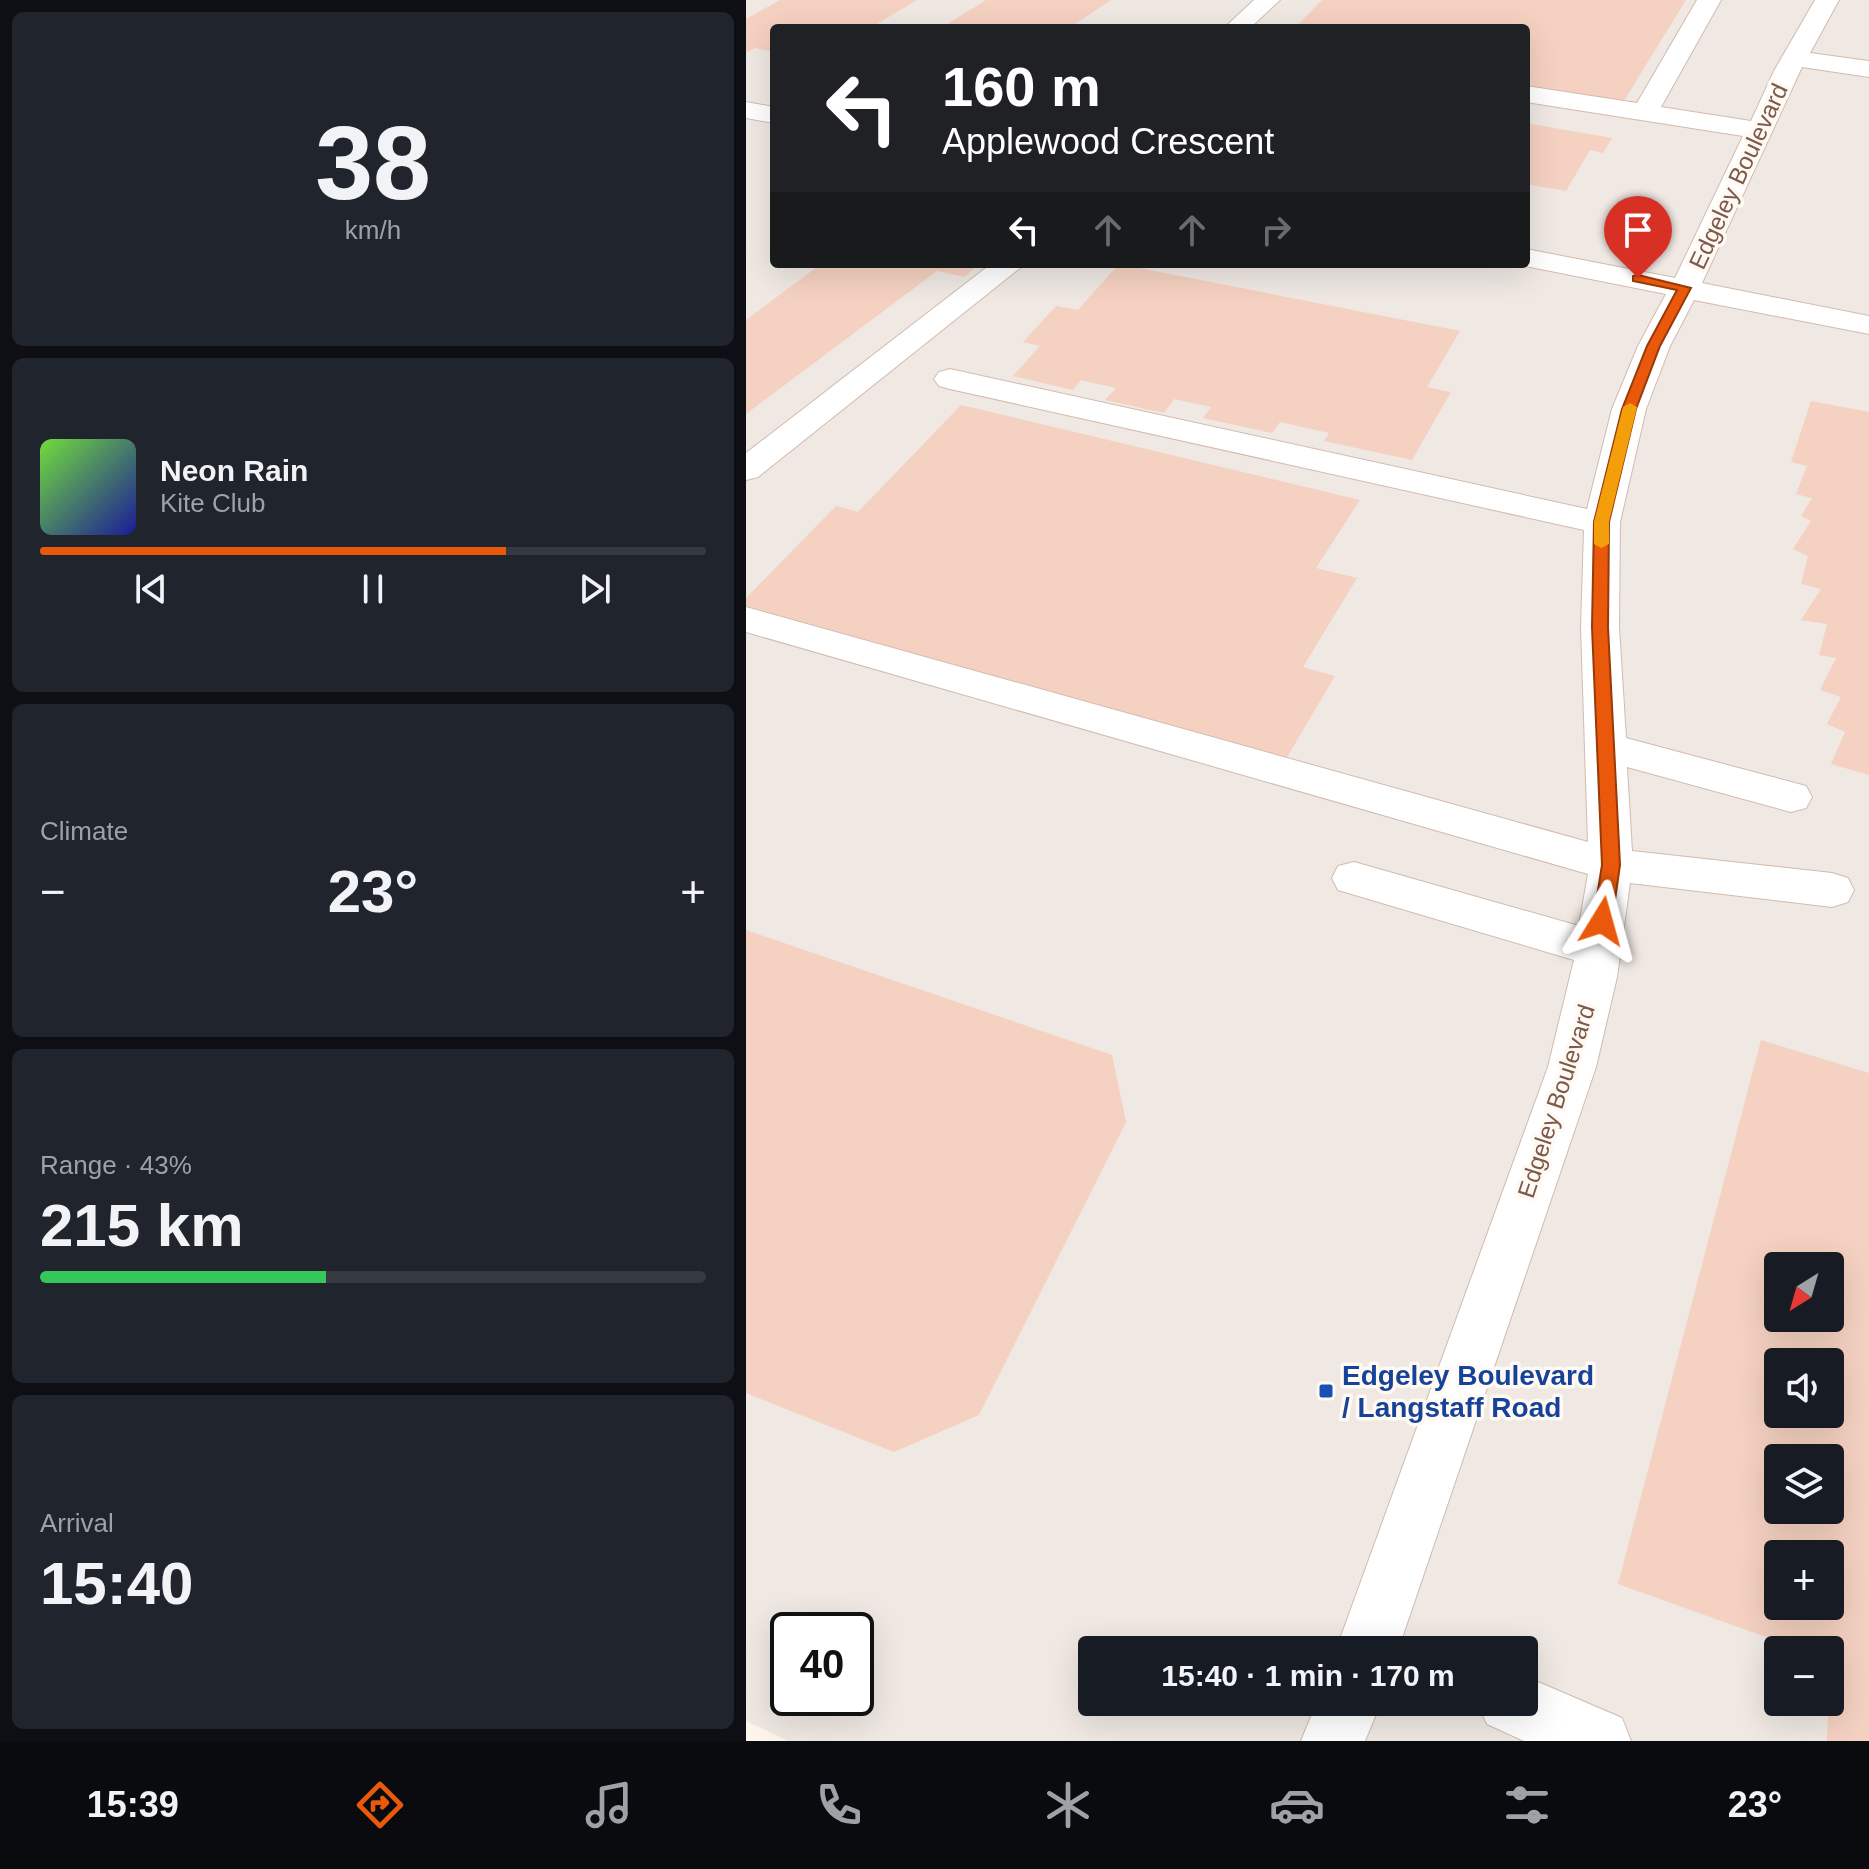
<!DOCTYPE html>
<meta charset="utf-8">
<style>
body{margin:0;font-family:Helvetica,sans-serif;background:#20242c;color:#f1f3f6;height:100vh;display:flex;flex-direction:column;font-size:30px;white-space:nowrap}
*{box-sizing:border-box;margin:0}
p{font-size:26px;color:#9ea1a6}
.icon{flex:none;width:44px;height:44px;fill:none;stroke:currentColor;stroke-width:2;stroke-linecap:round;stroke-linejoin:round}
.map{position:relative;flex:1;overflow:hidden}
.sheet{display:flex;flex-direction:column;gap:12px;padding:12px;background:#0d0f14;width:746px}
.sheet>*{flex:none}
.top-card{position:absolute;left:24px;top:24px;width:760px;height:244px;border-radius:8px;box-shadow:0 8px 32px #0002;background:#202124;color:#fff;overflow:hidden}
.needle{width:52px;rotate:217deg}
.tools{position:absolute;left:1018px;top:1252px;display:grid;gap:16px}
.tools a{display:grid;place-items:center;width:80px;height:80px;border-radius:8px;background:#171b24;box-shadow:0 8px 32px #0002;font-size:40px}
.speed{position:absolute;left:24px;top:1612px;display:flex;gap:16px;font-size:40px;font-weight:700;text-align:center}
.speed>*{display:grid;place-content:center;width:104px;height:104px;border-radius:50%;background:#171b24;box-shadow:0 8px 32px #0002;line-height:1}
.speed .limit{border:4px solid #111;border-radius:12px;background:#fff;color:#111}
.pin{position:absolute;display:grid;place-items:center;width:68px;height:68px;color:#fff;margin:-82px -34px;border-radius:50% 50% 50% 0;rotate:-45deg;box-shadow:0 0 8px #0007}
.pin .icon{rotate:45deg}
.me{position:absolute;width:88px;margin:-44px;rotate:8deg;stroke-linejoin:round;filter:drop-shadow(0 0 6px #0008)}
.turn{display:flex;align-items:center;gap:28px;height:168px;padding:0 40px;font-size:36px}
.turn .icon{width:104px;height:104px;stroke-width:2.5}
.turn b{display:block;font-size:56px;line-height:68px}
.lanes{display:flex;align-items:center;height:76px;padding:0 40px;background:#0003;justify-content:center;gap:40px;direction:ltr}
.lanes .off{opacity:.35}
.big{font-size:60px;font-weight:800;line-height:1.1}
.sheet .widget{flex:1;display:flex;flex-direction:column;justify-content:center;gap:12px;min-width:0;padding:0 28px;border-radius:12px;background:#20242c}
.sheet .dial{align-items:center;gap:0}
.dial b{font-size:104px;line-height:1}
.song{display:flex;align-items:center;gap:24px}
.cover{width:96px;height:96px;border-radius:12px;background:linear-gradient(135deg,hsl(100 70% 55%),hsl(240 70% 35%))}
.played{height:8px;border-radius:4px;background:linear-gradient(90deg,#ea580c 70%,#363941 70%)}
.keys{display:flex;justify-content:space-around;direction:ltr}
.heat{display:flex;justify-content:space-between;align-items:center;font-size:44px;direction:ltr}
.charge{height:12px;border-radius:6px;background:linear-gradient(90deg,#34c759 43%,#363941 0)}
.trip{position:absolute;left:332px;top:1636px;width:460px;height:80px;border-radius:8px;background:#171b24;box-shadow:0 8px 32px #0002;font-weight:800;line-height:80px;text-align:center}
.menu{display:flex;height:128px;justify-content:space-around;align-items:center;background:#090b0e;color:#9ea1a6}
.menu .icon{width:56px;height:56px}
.menu .current{color:#ea580c}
.menu b{font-size:36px;color:#f1f3f6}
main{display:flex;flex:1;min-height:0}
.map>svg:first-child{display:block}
.industrial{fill:#efe8e3;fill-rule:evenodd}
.building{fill:#f5d1c1;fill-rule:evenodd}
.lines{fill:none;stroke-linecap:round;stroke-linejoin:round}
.minor-casing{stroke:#d2bbae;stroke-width:2}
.minor{fill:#fff;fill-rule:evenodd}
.route{fill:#ea580c;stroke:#983908;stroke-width:2}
.slow{fill:#f59e0b}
.transit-dot{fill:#1a4fb4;stroke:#fff9f3;stroke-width:3}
.labels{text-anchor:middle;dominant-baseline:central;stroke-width:7;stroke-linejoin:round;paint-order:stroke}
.street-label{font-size:24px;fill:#7c594b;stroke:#fff9f3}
.near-transit-label{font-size:28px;font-weight:bold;fill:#164399;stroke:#fff9f3;text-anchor:start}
</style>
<main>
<section class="sheet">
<div class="widget dial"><b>38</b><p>km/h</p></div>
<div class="widget">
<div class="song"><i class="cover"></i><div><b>Neon Rain</b><p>Kite Club</p></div></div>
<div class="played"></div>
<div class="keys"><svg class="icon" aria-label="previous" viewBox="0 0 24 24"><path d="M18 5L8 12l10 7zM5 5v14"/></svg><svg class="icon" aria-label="pause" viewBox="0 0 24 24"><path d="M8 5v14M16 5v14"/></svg><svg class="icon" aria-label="next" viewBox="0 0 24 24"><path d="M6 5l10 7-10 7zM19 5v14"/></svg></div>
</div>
<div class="widget"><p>Climate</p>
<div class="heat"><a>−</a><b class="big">23°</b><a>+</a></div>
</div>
<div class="widget"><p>Range · 43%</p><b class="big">215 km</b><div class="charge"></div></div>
<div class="widget"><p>Arrival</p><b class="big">15:40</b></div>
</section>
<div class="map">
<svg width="1123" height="1741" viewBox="0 0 1123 1741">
<rect width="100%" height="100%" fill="#fef5eb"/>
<path class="industrial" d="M0,0H1123V1741H42L0,1721ZM28,28H780V264H28ZM1032,1266H1084V1318H1032ZM1032,1362H1084V1414H1032ZM1032,1458H1084V1510H1032ZM1032,1554H1084V1606H1032ZM42,1630H110V1698H42ZM346,1650H778V1702H346ZM1032,1650H1084V1702H1032Z"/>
<path class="building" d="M34,0H171L124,28H28V52L9,48L0,53V19Z
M240,0H365L323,28H195Z
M576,0H940L876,104L780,89V28H549Z
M780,123L866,138L857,153L844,150L820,191L780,184Z
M75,264H234L218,277L191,271L0,414V320Z
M373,264L714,331L681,387L705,392L666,460L578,441L583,433L534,422L526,433L457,418L465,407L428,399L418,413L359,400L370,388L335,380L327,390L267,376L294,346L277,342L310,306L332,310Z
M1065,401L1123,412V775L1085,764L1099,732L1081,724L1095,697L1074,690L1090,658L1073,655L1081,624L1055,620L1075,589L1055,584L1062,556L1047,549L1065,521L1055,516L1066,498L1050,494L1061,466L1045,462Z
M215,405L614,500L570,568L611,578L557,667L589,676L540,759L0,606V598L90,506L112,512Z
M0,930L366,1055L380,1122L233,1415L148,1452L0,1393Z
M1015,1040L1123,1073V1741H1081L1084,1650H1056L872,1584ZM1032,1266H1084V1318H1032ZM1032,1362H1084V1414H1032ZM1032,1458H1084V1510H1032ZM1032,1554H1084V1606H1032Z"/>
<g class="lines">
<g class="minor-casing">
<path id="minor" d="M508,0H534L504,28H478Z
M951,0H975L915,107L1005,121L1028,71L1069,0H1093L1064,53L1123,61V77L1056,67L956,283L1123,316V334L948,300L924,346L900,409L874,522L873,627L880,738L1060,786L1066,797L1060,808L1045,812L881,767L886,851L1086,873L1102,878L1108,890L1102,902L1086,907L884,883L871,977L850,1067L652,1650H590L802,1067L828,960L592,890L586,878L592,866L608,862L833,926L842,874L0,632V607L842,842L835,627L838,530L204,389L193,386L188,379L193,372L204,369L841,509L866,409L892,346L920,294L769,264H780V249L929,278L997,136L780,102V86L891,103Z
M0,102L28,107V123L0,118Z
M245,264H279L12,477L0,480V453Z
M778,1676L876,1718L885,1741H778L741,1724L731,1702H778Z
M571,1702H635L619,1741H555Z"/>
</g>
<use href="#minor" class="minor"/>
</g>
<path class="route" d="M892,275L945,288L914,346L890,409L863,522L862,627L874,865L866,921L856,928L847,921L856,865L846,627L848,522L876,409L901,346L931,290L887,281V276Z"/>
<path class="slow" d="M884,403L891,407L863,522V544L855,548L848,544V522L877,407Z"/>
<rect class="transit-dot" x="572" y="1383" width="16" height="16" rx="4"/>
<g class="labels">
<g class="street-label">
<text transform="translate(992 176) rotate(-65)">Edgeley Boulevard</text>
<text transform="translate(810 1101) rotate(-72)">Edgeley Boulevard</text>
</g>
<g class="near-transit-label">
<text x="596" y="1375">Edgeley Boulevard<tspan x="596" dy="32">/ Langstaff Road</tspan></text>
</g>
</g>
</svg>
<div class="tools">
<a><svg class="needle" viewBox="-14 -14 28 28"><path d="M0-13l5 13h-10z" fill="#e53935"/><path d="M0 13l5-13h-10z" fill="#9ea1a6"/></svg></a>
<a><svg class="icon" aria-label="sound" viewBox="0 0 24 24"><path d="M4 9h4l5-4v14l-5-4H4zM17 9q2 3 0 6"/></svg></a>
<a><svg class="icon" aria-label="layers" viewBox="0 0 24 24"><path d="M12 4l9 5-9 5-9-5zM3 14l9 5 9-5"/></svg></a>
<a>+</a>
<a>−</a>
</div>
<div class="speed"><div class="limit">40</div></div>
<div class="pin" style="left:892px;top:278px;background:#d93025"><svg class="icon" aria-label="arrive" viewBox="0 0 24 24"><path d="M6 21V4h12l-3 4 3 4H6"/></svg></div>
<svg class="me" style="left:856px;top:921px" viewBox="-20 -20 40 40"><path d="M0-17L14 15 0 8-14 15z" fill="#ea580c" stroke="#fff" stroke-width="4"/></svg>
<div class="trip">15:40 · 1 min · 170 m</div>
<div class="top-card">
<div class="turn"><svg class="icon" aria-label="left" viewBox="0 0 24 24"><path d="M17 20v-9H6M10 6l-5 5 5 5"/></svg><div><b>160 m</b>Applewood Crescent</div></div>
<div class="lanes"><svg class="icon" aria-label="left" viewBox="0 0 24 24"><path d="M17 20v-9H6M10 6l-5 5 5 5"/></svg><svg class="icon off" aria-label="ahead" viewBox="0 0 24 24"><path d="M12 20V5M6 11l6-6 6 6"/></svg><svg class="icon off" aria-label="ahead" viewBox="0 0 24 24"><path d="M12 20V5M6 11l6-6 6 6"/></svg><svg class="icon off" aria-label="right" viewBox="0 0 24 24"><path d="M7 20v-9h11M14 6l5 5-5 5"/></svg></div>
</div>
</div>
</main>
<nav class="menu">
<b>15:39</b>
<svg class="icon current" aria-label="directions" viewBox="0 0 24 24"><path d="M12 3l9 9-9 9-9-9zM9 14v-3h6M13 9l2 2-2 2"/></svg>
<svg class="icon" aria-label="music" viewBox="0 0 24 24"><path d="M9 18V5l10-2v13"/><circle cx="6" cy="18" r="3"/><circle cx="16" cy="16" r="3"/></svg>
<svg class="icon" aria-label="phone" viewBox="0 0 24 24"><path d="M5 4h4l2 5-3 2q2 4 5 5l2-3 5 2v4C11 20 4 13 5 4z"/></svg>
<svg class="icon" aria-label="climate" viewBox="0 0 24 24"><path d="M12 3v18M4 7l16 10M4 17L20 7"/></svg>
<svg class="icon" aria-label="car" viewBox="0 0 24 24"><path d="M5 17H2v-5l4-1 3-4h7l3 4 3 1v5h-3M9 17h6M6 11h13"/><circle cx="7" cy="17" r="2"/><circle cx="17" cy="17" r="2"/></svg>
<svg class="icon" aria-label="filters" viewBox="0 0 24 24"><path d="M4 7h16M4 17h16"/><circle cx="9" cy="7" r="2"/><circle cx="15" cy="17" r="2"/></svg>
<b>23°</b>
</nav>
